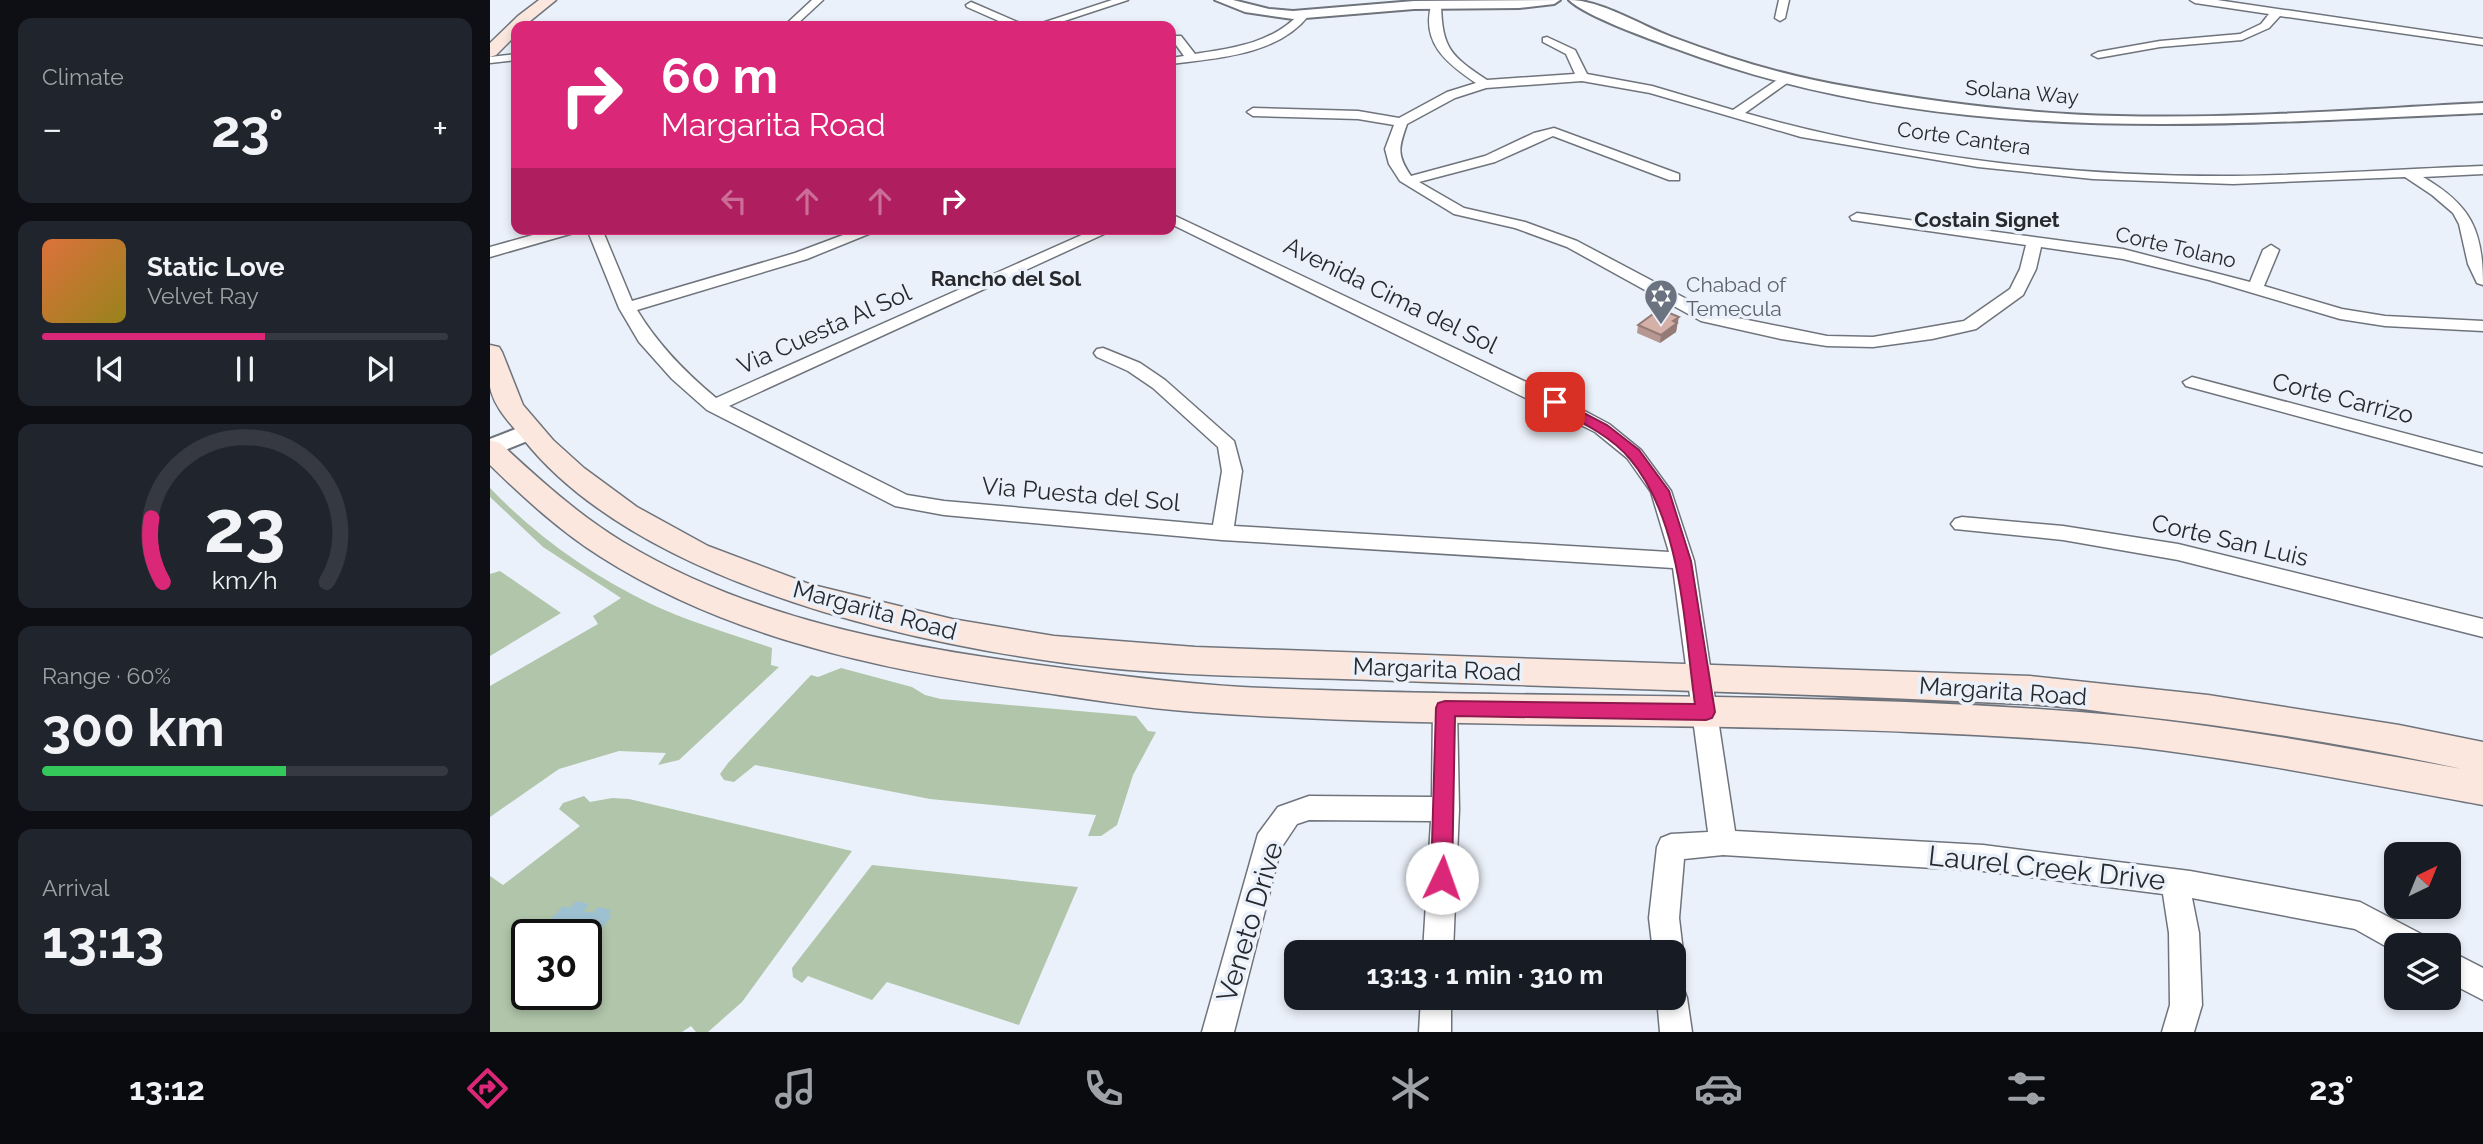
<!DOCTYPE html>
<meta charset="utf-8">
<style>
body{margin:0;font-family:Raleway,sans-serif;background:#20242c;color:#f1f3f6;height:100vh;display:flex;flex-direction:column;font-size:26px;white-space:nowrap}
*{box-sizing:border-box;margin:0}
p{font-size:23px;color:#9ea1a6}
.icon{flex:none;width:38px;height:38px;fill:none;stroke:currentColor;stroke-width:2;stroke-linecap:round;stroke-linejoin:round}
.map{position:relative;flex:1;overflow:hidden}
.panel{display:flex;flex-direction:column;gap:18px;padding:18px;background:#0d0f14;width:490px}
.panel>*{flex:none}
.top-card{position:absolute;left:21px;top:21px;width:665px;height:214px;border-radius:14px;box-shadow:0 4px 10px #0003;background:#db2777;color:#fff;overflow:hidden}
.needle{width:46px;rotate:43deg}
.fabs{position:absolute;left:1894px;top:842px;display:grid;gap:14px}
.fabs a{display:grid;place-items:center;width:77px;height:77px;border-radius:14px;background:#171b24;box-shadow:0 4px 10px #0003;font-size:35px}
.speed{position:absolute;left:21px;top:919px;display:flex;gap:14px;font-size:35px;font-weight:700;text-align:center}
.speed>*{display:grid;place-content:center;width:91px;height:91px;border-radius:50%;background:#171b24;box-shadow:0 4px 10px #0003;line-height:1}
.speed .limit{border:4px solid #111;border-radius:10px;background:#fff;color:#111}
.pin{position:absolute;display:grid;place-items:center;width:60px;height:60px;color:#fff;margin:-30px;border-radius:14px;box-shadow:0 4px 10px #0006}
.me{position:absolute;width:77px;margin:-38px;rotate:3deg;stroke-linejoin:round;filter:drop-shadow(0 0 5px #0008)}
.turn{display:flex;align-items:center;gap:24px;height:147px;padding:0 35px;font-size:32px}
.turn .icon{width:91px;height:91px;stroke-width:2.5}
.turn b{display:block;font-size:49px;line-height:60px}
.lanes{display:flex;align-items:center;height:66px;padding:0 35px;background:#0003;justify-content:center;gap:35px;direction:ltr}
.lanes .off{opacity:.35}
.big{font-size:52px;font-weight:700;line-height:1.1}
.panel .widget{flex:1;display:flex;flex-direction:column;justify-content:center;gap:10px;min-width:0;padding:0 24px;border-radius:14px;background:#20242c}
.panel .dial{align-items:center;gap:0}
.dial svg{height:182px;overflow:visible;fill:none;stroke:#363941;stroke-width:7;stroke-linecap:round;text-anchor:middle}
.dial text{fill:#f1f3f6;stroke:none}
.song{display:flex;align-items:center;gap:21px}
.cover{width:84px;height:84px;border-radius:10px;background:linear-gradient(135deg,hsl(20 70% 55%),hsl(50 70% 35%))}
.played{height:7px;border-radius:4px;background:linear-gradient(90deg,#db2777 55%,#363941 55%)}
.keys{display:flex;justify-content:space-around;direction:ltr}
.heat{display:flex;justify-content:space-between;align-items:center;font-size:38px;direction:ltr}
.charge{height:10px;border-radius:5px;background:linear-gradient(90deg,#34c759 60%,#363941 0)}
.trip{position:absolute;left:794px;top:940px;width:402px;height:70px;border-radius:14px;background:#171b24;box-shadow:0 4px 10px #0003;font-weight:700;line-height:70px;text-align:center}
.dock{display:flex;height:112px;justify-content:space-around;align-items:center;background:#090b0e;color:#9ea1a6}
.dock .icon{width:49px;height:49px}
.dock .on{color:#db2777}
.dock b{font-size:32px;color:#f1f3f6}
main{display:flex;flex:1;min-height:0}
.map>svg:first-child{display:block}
.green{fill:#b0c5aa;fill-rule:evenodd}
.water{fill:#9ec1d1}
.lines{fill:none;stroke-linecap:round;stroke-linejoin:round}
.minor-casing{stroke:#6f747c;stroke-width:3}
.tertiary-casing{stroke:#6f747c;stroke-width:4}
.secondary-casing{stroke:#6f747c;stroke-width:3}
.minor{fill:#fff;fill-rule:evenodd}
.tertiary{fill:#fff;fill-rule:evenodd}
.secondary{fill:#fce7de;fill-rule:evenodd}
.wall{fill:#b79791}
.shaded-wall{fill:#957b76}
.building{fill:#d5b0a9;stroke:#957b76;stroke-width:2}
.route{fill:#db2777;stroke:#8e194d;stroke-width:2}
.labels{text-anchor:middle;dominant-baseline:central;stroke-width:7;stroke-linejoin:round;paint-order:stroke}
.far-street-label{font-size:21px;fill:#27292d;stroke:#ebf1fa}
.far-neighbourhood-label{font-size:21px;font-weight:bold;fill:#27292d;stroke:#ebf1fa}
.far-worship-label{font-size:21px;fill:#5b616d;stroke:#ebf1fa;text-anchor:start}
.street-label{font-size:24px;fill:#27292d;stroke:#ebf1fa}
.near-street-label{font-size:28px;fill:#27292d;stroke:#ebf1fa}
</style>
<main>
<section class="panel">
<div class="widget"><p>Climate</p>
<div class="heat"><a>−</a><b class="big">23°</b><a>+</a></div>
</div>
<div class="widget">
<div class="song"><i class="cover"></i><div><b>Static Love</b><p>Velvet Ray</p></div></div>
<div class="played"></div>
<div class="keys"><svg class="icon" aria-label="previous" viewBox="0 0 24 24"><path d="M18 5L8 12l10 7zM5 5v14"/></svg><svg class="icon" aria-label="pause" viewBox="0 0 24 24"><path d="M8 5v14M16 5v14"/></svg><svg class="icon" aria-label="next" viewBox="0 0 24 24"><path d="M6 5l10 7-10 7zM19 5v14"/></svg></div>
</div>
<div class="widget dial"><svg viewBox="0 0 100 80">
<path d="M14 69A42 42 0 1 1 86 69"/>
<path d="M14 69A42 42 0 0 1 9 41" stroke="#db2777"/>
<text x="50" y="56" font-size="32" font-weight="700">23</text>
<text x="50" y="72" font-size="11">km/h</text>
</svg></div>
<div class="widget"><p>Range · 60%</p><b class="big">300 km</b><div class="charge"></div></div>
<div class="widget"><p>Arrival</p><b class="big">13:13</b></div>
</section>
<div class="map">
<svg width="1993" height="1032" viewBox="0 0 1993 1032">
<rect width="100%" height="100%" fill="#ebf1fa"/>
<path class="green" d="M0,488C46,536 101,575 161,604C199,622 242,634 282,648L281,665L289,667L189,760L168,765L176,753L129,751L69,769L0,817V686L108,624L103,616L131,598L53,547L0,497Z
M10,571L71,613L0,656V574Z
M351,668L422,687L435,695L451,699L646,716L658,731L666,732L643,775L627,825L611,836H598L606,815L440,799L265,765L244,782L234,780L230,774L238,763L321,675L328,677Z
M94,796L100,802L122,798L139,799L362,851L252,1002L218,1032H206L201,1026L192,1032H0V876L13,885L90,826L69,809L73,803ZM37,934H96V994H37Z
M382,865L588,887L529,1025L397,982L382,1000L318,976L312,983L303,977L302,968Z"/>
<path class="water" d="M86,901L99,904L94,911L102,913L108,907L121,910L118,915L122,916L107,933L102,932L97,937L60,926L63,923L59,921L73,906L80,908Z"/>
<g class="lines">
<g class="minor-casing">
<path id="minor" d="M322,0H333L305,26H294Z
M622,0H638L559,26H543Z
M1289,0H1299L1295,18L1290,21L1285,18Z
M1700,0H1727L1993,39V45L1790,16L1779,28L1752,40L1670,47L1608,58L1602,55L1608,52L1670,41L1750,34L1771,24L1779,14L1705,3Z
M481,2L532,24L533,26H520L477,7L476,5Z
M942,2L951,4C952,49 961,56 997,80L1085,74L1076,54L1053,42V38L1057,37L1085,50L1097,74L1162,86L1243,110L1296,74L1300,75V81L1255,113C1410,157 1583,177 1744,176C1827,175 1910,169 1993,166V174L1933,177C1981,205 1993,230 1993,285L1987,283L1978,264L1969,224L1963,213L1942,195L1915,177L1743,184L1603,179L1488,167L1311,137L1160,93L1092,81L996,88L965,98L917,124C909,147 906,154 921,176L995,156L1044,133L1064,128L1189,174V180H1179L1063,136L1005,162L929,182L974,208L1035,222L1087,241L1223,313L1337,336L1383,337L1474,321L1520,289L1530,269L1536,245L1362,220L1360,217L1367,213L1633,249L1760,282L1773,250L1781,245L1789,250L1774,286L1852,309L1895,316L1993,321V331L1895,326L1850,319L1719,280L1633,259L1551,247L1546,269L1533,295L1486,329L1442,339L1383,347L1337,346L1291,339L1211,321L1077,247L1025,228L964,214L910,181L899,164L895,149L904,125L868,119L763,116L757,112L763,108L868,111L909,118L957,92L986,83C956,63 930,42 942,2Z
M810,13L819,15C788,55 728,58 681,64V58L694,56L681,38L683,36H691L705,54C744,48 783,43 810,13Z
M26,54V60L0,63V57Z
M681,214L1072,399L1119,424L1151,450L1181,491L1204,561L1245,831L1493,845L1700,871L1870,902L1933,935L1937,945H1906V952L1865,929L1702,898L1709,933L1712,1005L1704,1032H1672L1680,1005L1679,933L1673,894L1493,871L1233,855L1194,859L1189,918L1193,952L1189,962L1185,964V952H1163L1159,918L1167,847L1171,838L1181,834L1218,832L1183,568L732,540L454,515L405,506L217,410L182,379L149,342L129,308L97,229H112L142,301L305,253L369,229H391L317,259L147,310C168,345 195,372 226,398L605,229H625L239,406L417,495L454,501L723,525L732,471L728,447L663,388L638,371L607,357L604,353L607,349L613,348L650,363L675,380L744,441L752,471L744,526L1179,552L1161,492L1137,458L1105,432L681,224Z
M64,229H89L87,232L0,257V247Z
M1702,377L1993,454V466L1696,386L1693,382Z
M1472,517L1573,526L1688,544L1993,619V637L1688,560L1573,540L1465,529L1461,524L1465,519Z
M955,698L964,701L967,708L969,809L963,952H933L941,821L819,820L807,824L791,848L744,1032H712L768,834L788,807L819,796L942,797L943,708L946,701Z
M1958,950L1993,968V1000L1958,982Z
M1185,984L1193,987L1197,998L1202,1032H1170L1167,998H1185Z
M931,998H961V1032H929Z"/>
</g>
<g class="tertiary-casing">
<path id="tertiary" d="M725,0H743L779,9L803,11L924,1L1070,0L1064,4L1029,8L924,9L803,19L755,12Z
M1079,0C1111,0 1150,25 1182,37C1240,59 1299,77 1360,87C1449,103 1538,114 1628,116C1750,119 1872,109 1993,103V113C1717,125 1449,148 1184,48C1160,39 1095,16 1079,0Z
M41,423L50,426L53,431L50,436L0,456V439Z"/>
</g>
<g class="secondary-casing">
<path id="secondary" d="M49,0H66L34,26H26V35L6,55L0,57V43L28,16Z
M0,345L9,347L12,352L33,405L63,440L94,468L147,507L218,546L319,584L462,619L564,636L705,647L1540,676L1718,695L1909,725L1993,742V805C1878,784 1763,761 1646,747C1571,739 1495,735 1419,732C1182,722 944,729 706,712C652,708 597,699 542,691C395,671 238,638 111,557C70,531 35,499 0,465V440L10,443C49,479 87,514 133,542C260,619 412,647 557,666C622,675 686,683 752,687C1030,700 1310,690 1589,712C1718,722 1845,746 1972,769C1862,745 1750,727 1638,715C1603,711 1568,705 1533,704C1325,694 1117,688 909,681C793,676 674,678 560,661C394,637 143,576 34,440C21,424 4,408 0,387C0,374 0,358 0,345Z"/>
</g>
<use href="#minor" class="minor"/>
<use href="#tertiary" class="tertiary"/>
<use href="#secondary" class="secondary"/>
</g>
<path class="wall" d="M1148,325H1187L1186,332L1170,343L1147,333Z"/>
<path class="shaded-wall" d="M1189,317L1186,332L1170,343L1171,335L1183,321Z"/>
<path class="building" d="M1170,309L1189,317L1183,321L1187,323L1171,335L1148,325Z"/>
<path class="route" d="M1065,398L1117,425L1149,450L1179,491L1201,561L1225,712L1222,718L1216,720L965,716L962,878L959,885L952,888L944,885L941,878L946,708L948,703L955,701L1205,704C1194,627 1192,520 1140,459C1120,435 1087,420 1060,406L1058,402Z"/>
<defs>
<g id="synagogue-pin" transform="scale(1.75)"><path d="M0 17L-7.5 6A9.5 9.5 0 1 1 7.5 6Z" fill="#6b7280" stroke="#ebf1fa"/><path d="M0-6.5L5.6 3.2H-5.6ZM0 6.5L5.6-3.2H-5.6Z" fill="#fff"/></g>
</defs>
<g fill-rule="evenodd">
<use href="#synagogue-pin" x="1171" y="296"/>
</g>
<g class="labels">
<g class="far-street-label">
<text transform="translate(1532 92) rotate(5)">Solana Way</text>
<text transform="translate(1474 138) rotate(8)">Corte Cantera</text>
<text transform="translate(1686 247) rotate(13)">Corte Tolano</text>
</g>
<g class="far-neighbourhood-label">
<text x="1497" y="219">Costain Signet</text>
<text x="516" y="278">Rancho del Sol</text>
</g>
<g class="far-worship-label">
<text x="1196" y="284">Chabad of<tspan x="1196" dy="24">Temecula</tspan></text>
</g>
<g class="street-label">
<text transform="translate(901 295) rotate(26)">Avenida Cima del Sol</text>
<text transform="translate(334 329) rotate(-24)">Via Cuesta Al Sol</text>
<text transform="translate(1853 398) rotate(14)">Corte Carrizo</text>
<text transform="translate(591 494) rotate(5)">Via Puesta del Sol</text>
<text transform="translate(1740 540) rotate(13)">Corte San Luis</text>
<text transform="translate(385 610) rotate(15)">Margarita Road</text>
<text transform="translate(947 669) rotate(2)">Margarita Road</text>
<text transform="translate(1513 691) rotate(4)">Margarita Road</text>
</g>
<g class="near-street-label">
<text transform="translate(1557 868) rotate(6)">Laurel Creek Drive</text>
<text transform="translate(760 922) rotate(-73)">Veneto Drive</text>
</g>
</g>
</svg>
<div class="fabs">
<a><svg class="needle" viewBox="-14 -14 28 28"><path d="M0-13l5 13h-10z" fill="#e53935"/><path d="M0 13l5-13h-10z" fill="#9ea1a6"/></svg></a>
<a><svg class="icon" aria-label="layers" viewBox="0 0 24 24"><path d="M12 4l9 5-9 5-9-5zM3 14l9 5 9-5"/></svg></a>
</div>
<div class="speed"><div class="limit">30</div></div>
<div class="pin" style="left:1065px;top:402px;background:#d93025"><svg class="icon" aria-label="arrive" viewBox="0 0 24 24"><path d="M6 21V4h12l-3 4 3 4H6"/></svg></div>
<svg class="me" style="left:952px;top:878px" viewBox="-20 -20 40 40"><circle r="19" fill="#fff"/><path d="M0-13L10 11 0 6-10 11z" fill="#db2777"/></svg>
<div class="trip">13:13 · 1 min · 310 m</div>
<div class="top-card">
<div class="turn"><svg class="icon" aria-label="right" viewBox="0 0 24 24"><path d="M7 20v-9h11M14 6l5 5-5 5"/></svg><div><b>60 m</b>Margarita Road</div></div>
<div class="lanes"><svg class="icon off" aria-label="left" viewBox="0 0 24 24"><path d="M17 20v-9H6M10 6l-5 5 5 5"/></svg><svg class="icon off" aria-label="ahead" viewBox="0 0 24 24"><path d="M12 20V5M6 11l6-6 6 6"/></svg><svg class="icon off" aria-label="ahead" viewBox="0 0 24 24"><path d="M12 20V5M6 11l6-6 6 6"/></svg><svg class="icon" aria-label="right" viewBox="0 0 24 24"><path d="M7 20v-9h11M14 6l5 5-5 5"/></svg></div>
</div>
</div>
</main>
<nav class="dock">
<b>13:12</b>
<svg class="icon on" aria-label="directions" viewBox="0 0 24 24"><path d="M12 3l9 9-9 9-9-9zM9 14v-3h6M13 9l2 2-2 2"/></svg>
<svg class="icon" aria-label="music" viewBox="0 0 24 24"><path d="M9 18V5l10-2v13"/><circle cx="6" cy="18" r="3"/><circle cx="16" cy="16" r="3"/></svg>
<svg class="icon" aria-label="phone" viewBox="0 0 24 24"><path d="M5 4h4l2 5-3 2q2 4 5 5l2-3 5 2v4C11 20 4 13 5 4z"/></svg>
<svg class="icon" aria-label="climate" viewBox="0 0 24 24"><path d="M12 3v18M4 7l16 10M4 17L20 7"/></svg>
<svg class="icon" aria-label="car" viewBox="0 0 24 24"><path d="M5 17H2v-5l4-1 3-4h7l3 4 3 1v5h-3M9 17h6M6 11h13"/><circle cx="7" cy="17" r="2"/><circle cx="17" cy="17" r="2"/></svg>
<svg class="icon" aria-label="filters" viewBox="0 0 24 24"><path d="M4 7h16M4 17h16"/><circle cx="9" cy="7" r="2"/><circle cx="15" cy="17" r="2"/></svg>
<b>23°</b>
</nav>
